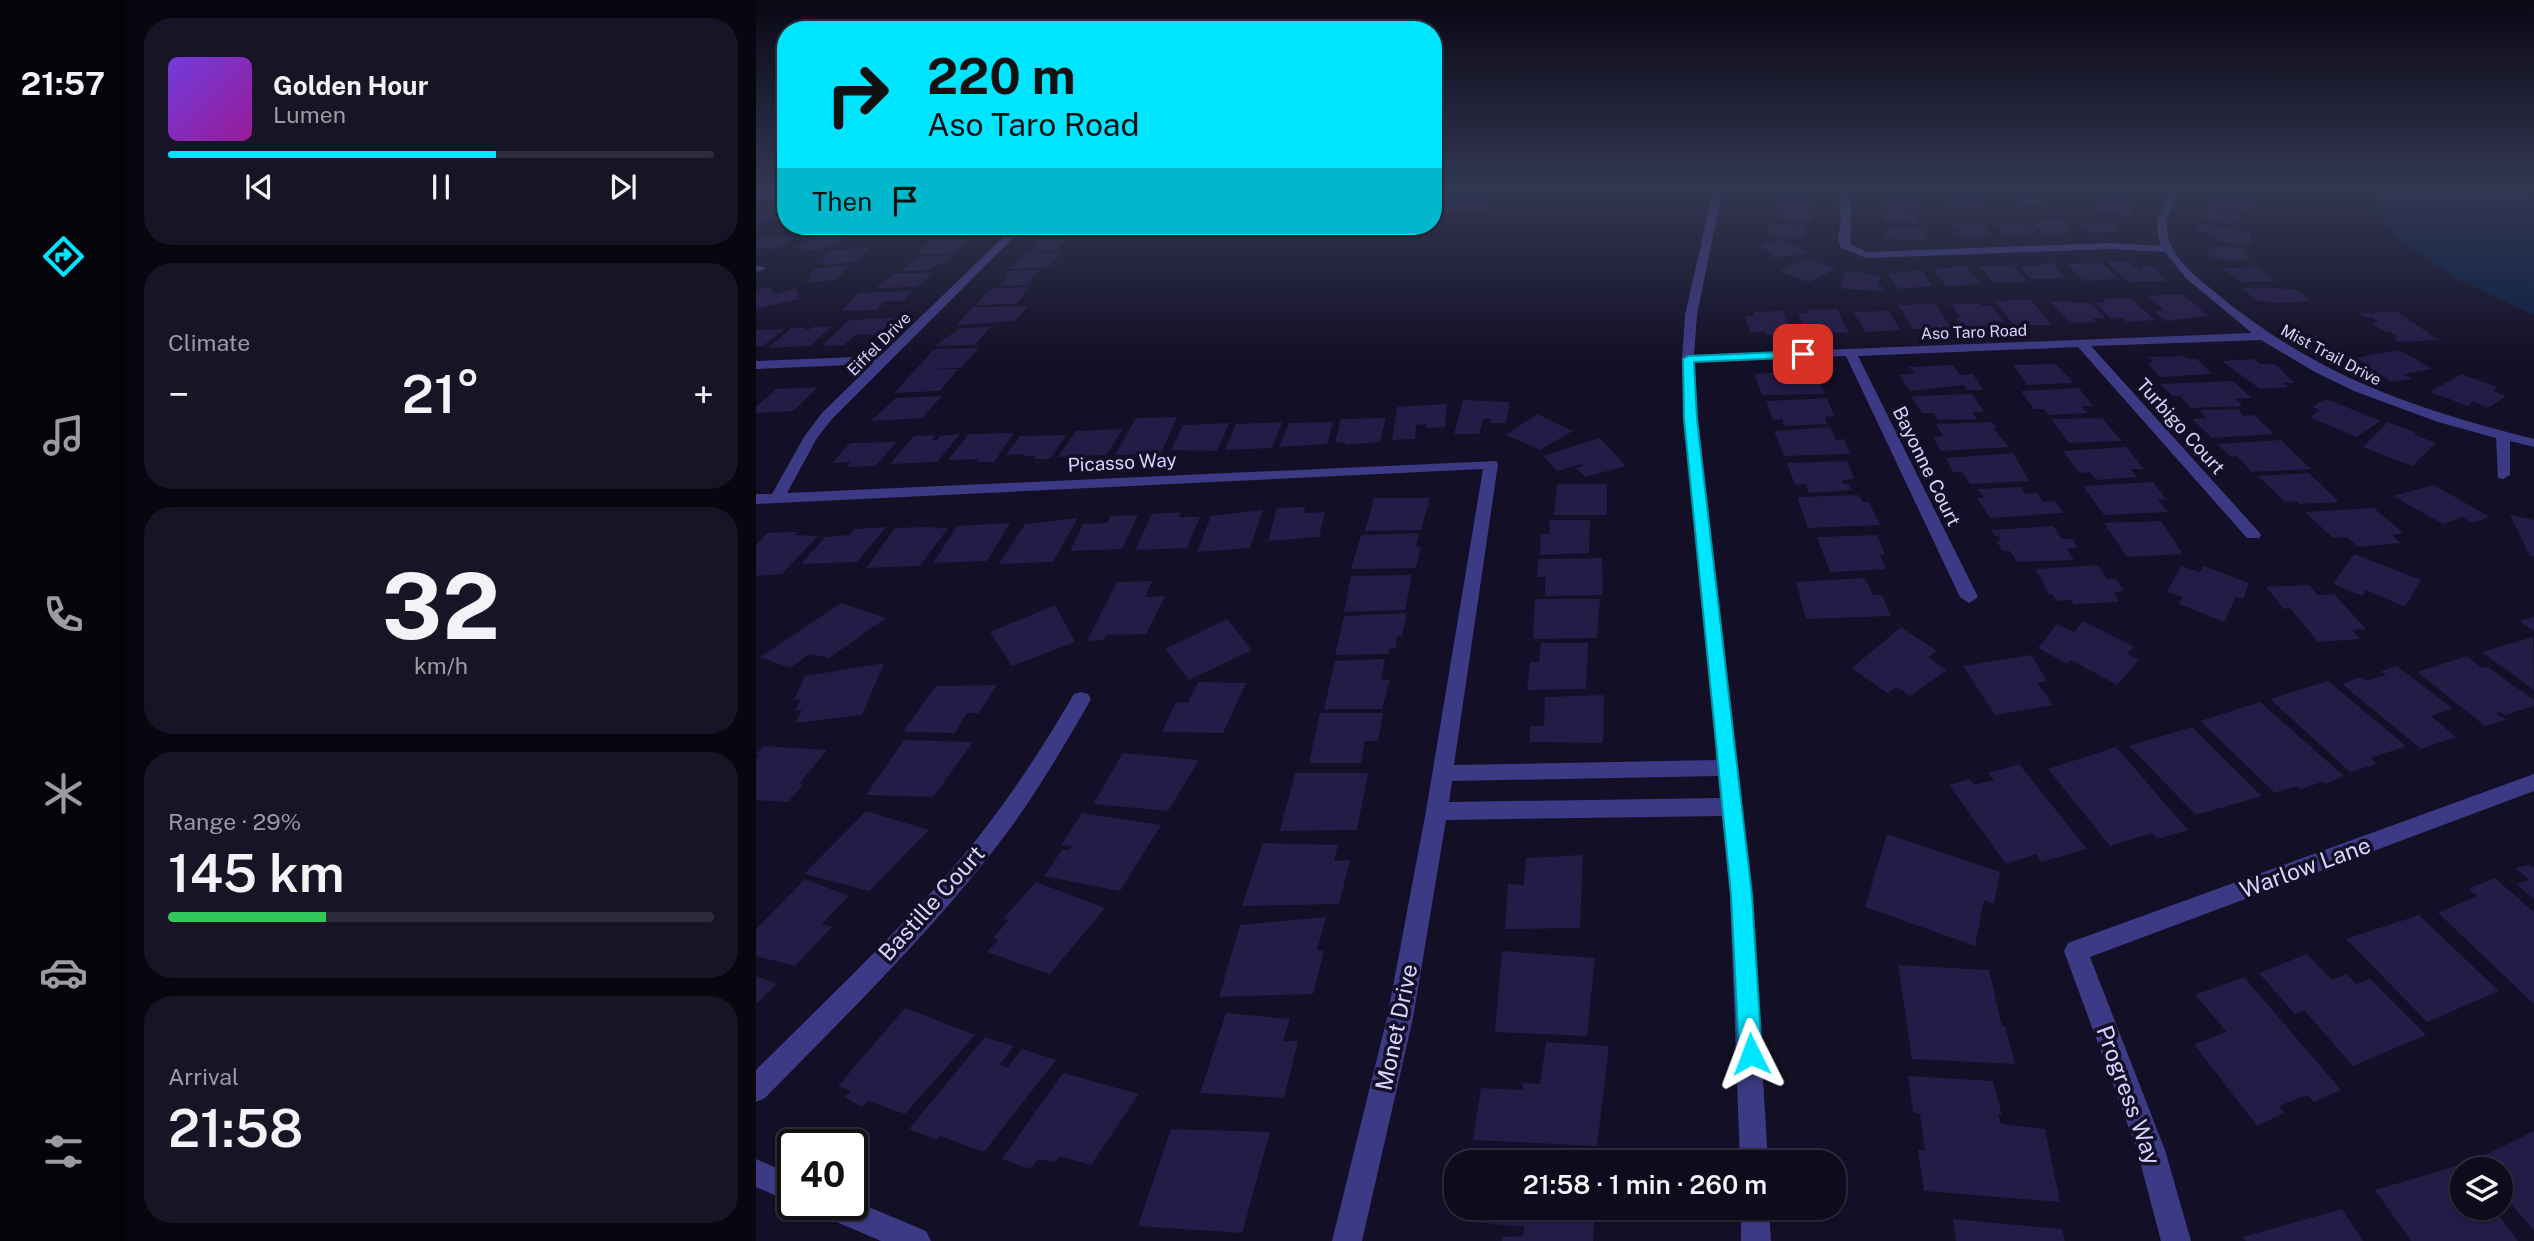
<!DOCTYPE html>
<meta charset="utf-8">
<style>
body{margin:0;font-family:"Public Sans",sans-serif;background:#171425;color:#f1f3f6;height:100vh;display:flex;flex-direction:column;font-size:26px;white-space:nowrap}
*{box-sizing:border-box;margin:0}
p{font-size:23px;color:#9b9ba3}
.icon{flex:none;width:38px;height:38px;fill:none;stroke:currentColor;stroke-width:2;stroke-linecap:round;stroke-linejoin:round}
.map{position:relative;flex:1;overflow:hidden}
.sheet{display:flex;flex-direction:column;gap:18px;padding:18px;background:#08060f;width:630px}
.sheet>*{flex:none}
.banner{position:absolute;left:21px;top:21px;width:665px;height:214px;border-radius:28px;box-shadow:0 2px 5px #0004,0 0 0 2px #2e2b3b;background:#00e5ff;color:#111;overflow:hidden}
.controls{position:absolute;left:1694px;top:1157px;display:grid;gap:14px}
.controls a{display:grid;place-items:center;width:63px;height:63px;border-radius:50%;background:#0e0b1c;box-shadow:0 2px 5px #0004,0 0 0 2px #2e2b3b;font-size:35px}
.speed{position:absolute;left:21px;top:1129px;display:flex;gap:14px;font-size:35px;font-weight:700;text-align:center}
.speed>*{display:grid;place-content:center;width:91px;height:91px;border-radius:50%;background:#0e0b1c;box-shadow:0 2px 5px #0004,0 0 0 2px #2e2b3b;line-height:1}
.speed .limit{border:4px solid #111;border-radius:10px;background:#fff;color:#111}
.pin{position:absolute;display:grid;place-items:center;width:60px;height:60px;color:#fff;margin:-30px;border-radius:14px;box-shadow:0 4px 10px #0006}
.me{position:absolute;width:77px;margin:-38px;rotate:357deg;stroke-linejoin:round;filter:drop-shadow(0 0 5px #0008)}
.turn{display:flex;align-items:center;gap:24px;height:147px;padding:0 35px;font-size:32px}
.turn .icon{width:91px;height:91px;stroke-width:2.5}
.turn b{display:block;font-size:49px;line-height:60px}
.then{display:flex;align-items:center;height:66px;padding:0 35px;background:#0003;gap:14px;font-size:26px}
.big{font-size:52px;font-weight:600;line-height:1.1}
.sheet .widget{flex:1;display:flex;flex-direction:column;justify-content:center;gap:10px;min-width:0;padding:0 24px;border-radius:28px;background:#171425}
.sheet .dial{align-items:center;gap:0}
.dial b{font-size:91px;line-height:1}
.song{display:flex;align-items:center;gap:21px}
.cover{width:84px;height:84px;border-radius:10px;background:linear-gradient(135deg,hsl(260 70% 55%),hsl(300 70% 35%))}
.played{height:7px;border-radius:4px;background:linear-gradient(90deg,#00e5ff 60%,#2e2b3b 60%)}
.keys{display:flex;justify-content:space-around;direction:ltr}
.heat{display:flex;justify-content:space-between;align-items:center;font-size:38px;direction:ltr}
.charge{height:10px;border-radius:5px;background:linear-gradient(90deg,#34c759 29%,#2e2b3b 0)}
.trip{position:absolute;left:688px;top:1150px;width:402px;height:70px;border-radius:28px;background:#0e0b1c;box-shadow:0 2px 5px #0004,0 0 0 2px #2e2b3b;font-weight:600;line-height:70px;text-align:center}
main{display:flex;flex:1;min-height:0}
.dock{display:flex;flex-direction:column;width:126px;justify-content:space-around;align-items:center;background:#06040b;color:#9b9ba3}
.dock .icon{width:49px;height:49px}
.dock .current{color:#00e5ff}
.dock b{font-size:32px;color:#f1f3f6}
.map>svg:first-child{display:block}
.water{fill:#0a1f44}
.building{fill:#241b47}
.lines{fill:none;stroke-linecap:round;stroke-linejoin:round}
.minor{fill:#3d3a85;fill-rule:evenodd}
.route{fill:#00e5ff;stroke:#0095a6;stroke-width:2}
.labels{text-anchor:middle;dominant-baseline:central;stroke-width:7;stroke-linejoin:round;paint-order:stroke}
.far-street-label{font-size:16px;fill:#d9d4ff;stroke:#130f26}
.street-label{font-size:19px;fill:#d9d4ff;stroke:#130f26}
.near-street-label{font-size:23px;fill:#d9d4ff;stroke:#130f26}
</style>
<main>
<nav class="dock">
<b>21:57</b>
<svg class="icon current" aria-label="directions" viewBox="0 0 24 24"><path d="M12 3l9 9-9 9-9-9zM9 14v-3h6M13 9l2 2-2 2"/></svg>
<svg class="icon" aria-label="music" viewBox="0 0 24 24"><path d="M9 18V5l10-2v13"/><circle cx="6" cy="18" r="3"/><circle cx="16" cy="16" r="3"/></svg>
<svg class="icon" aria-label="phone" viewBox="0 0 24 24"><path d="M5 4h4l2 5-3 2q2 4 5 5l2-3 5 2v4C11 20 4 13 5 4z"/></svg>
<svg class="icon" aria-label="climate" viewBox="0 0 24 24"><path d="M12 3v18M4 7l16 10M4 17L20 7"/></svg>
<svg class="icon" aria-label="car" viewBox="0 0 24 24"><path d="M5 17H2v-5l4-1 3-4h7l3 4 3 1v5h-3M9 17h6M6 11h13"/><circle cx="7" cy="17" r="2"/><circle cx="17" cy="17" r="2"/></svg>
<svg class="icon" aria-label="filters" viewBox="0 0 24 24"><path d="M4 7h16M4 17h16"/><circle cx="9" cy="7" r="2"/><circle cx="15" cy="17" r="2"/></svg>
</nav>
<section class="sheet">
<div class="widget">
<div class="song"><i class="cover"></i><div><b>Golden Hour</b><p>Lumen</p></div></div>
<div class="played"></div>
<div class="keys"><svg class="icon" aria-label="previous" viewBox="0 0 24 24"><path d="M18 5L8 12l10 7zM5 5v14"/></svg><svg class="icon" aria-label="pause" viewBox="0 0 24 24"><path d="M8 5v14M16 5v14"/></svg><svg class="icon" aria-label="next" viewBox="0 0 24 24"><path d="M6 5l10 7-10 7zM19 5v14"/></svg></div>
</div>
<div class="widget"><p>Climate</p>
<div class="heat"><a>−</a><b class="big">21°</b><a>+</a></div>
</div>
<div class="widget dial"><b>32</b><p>km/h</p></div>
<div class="widget"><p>Range · 29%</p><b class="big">145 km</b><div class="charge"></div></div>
<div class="widget"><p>Arrival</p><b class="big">21:58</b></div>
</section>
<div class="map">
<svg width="1778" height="1241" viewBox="0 0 1778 1241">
<rect width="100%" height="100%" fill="#130f26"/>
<path class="water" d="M1619,187H1774V193L1778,198V315L1703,280L1642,240L1624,214Z"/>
<path class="building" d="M1120,187H1153L1154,192L1122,191Z
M1350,187H1354L1385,193L1375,202L1342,196Z
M1464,187H1486L1500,190L1494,199L1463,193Z
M729,189L732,210L677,213V192Z
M1265,190H1270L1293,201L1270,205L1246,196L1266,191Z
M1189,193H1224L1230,206L1196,205Z
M1020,195L1054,197L1053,208L1021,206Z
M1124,196L1161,198L1162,209L1126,207Z
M1456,196L1497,203L1490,213L1450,204Z
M1340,200L1375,205L1374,216L1339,211Z
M30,207V218L26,220L0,221V217L13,208Z
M1022,208L1052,210L1057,213L1056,222L1022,220Z
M1131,209L1159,211L1161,223L1128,221L1126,214H1132Z
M1456,209L1487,215L1479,225L1443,218Z
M1306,220L1318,232L1289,235L1274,221Z
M1354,221L1366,231L1337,233L1323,222Z
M1224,222L1237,236L1205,237L1192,223Z
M1270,223L1280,233L1252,236L1239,224Z
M1013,224L1049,226L1048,238L1013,236Z
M1443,224L1495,232L1494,245L1460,240V235H1468L1442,231Z
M196,226H229L211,237L183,238Z
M294,226H333L325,236L289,237L295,231H289Z
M1130,227L1169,229L1168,241L1131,239Z
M92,232L101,233L63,251L35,248L67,234L84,236Z
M40,237L22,249L0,248V242L6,238Z
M312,238L300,251L276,252L283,243L279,244L282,239Z
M214,239L198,253L160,254L174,240Z
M1026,241L1032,246L1040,245L1050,254L1019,258L1004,244Z
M1452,246L1486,248L1495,261L1455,259L1450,251L1455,248Z
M113,247L103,261L67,265L69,260L65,261L72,251Z
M269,253H305L292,267L255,269Z
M196,256L189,264H181L175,270L146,271L160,257Z
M1049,259L1065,263L1080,269L1053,282L1023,271Z
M1351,261H1370L1384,270H1387L1384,267H1397L1411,281L1373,282Z
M1297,263L1310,278L1275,279L1265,267Z
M1346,263L1362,279L1328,281L1311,264Z
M1257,265L1271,282L1238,283L1223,266Z
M94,266L79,280L49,283L57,275L51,276L60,268Z
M1210,266L1224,284L1190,286L1177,269Z
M1501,267L1521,281L1486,282L1465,268Z
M284,270L271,285L244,286L252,276H248L252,271Z
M1089,270L1125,276L1122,286L1129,287L1128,292L1084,288Z
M1166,270L1176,286L1143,289L1132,274Z
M138,273H173L177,274L160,287L120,288Z
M14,287L20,295L40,288L43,299L0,309V290Z
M274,287L260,304L220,305L232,292L240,288Z
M1485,288L1540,289L1555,301L1520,303L1500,300Z
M156,291L147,301H129L120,310L85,311L103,293Z
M1426,294L1453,316L1410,321L1399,312L1408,310L1392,296Z
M1374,298L1399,320L1371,322L1365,317L1355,319L1339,303L1350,302L1346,299Z
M1275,300L1296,325H1258L1238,301Z
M1293,301L1334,303L1349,318H1336L1340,322L1315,323Z
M1179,304L1196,329H1157L1142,305Z
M1194,304H1224L1226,306H1236L1248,322L1235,321L1240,328L1209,329L1199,317H1205Z
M272,306L259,321L201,325L217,307Z
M1081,309L1093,333L1050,330L1042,314L1052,313L1050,310Z
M1027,311L1033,324H1036L1040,330L1035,331L1036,334L1010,335L1009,331L995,333L988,316H999L997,312Z
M1133,311L1144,330L1110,332L1097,312Z
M1642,312L1682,340L1642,342L1636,337H1642L1635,332H1629L1616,323L1622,322L1616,317L1609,318L1603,313Z
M138,318L121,335L100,334L88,345L66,346L93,320Z
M76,326L54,346L12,348L35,328H50L47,331L52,330L57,327Z
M234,327L219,345L179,346L204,328Z
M29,329L7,346L0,347V330Z
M223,348L205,368L173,369H202L184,391L138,393L178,349Z
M1643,350L1677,369L1647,374L1656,379L1636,382L1600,358Z
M1427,356L1431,359H1441L1456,374L1404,377L1391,363H1398L1391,357Z
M1498,359L1504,364H1519L1538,383H1527L1532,387L1504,389L1466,361Z
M1300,364L1318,383L1271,385L1257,365Z
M1197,365L1204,375L1217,374L1227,390H1212L1208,385L1154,391L1143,375L1160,373L1152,367Z
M1051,371L1055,382H1064L1069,394L1006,395L998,374Z
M1705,374L1742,387L1737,391L1750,396L1732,408L1717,401L1712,406L1674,392Z
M1477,381L1496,398L1479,399L1487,406L1435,408L1424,396H1417L1404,384Z
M62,387L37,411L0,413V407L20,389Z
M1323,388L1337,406H1325L1331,413L1293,415L1288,409H1278L1265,391Z
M1216,394L1228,412H1217L1221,419L1182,420L1178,413H1166L1155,396Z
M186,396L166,418L115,421L140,398Z
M1071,398L1078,416L1069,417L1071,424L1028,426L1026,419L1017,420L1010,401Z
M1570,399L1625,421L1600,437L1554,417L1564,410L1556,407Z
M707,400L754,402L750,423H734L735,419H727L723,434H698Z
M691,404L689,427L670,428L671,424L660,425L659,439L636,440L641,407Z
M1482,409L1488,416L1498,415L1518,434L1456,438L1436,419L1451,418L1443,410Z
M781,414L817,431L784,450L750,435Z
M421,417L405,454L359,455L380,418Z
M630,418L624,442L589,445V442L579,443L585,419Z
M1346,418L1366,441L1313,443L1295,419Z
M526,422L516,448L469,450L480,424Z
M577,422L571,444L523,447L533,423Z
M1236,422L1241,427L1237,428L1253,447L1185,451L1177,437L1187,436L1180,424Z
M1632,422L1660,433L1659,435L1680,443L1656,466L1607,447Z
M473,423L461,451L415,450L427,425Z
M1074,427L1080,440L1088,439L1094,454L1028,456L1018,431Z
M367,429L350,455L302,457L320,431Z
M258,433L238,462H221L224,459L192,460L213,434Z
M204,434L181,462L134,464L158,436L180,435L175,440H181L184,436Z
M310,435L294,459H278L280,456H268L269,454L250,455L264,436Z
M844,438L870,466L829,477L820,468L828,465L826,464L801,471L787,456Z
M1525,440L1555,469L1496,472L1481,456L1475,457L1461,444Z
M141,442L119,466L91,467L94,462L76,463L94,443Z
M1370,447L1388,469H1375L1381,477L1341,480L1334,472L1323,473L1307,451Z
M1257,453L1273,481L1214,484L1206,472H1197L1190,458Z
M1091,461L1098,479L1086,480L1088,484H1093L1096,490L1053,493L1049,484L1039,485L1031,463Z
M1553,473L1583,502L1544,504L1541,501L1529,502L1502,476Z
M1397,482L1410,499L1402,500L1412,512L1348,515L1327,486Z
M801,484H851V515H798Z
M1678,485L1734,517L1716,523L1706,517L1687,524L1637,496Z
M1265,487L1269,494L1281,493L1287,502L1299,501L1307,513L1234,518L1221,498H1228L1222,489Z
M1103,495L1106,502H1113L1124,525L1052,528L1041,497Z
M618,498H674L665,530L609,531Z
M549,507L548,513L569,512L563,537L512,541L521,508Z
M1618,508L1647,533L1635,535L1645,543L1602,547L1591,537L1577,538L1549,512Z
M507,510L494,548L441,552L455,516Z
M425,512L423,517H444L431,548L379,550L396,514Z
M382,515L366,549L314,551L327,524L351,523L354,516Z
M1754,515L1778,520V556H1774Z
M322,518L297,562L243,564L269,524Z
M793,520H834L833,553L784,555L785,534H794Z
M1405,521L1427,554L1371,557L1348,523Z
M254,523L231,561L177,563L201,526Z
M1297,526L1306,539H1316L1322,547L1311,549L1318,560L1261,562L1254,551H1247L1240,541H1245L1243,535L1239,536L1235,530Z
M130,527L101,562L45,564L69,537L94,535L99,529Z
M168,527L192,528L164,566L110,568L139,528Z
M42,532L39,535L62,536L26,574L0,576V545L11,533Z
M663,533L660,547H665L660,568L595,569L605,535Z
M1121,535L1129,554L1124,555L1130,569L1074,572L1061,537Z
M1598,554L1665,580L1649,607L1610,590L1606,596L1577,584Z
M846,558L847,595L789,596V577H781L782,559Z
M1342,565L1351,579H1361L1368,591L1358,592L1363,602L1318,604L1315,600L1302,601L1296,594H1293L1280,569Z
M1425,566L1443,572L1448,566L1493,583L1487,599L1480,597L1468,622L1423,604L1426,597L1411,592Z
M656,575L649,610L588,612L595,576Z
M1109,578L1117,595H1126L1135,616L1050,619L1040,582Z
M396,581L389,597L409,596L390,634L350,635L348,640L331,641L361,582Z
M1553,585L1562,595L1578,594L1610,629L1596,630L1604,639L1562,642L1534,608L1528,609L1510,587Z
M779,599H844L841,638L777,639Z
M85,603L130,618L73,658L53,654L34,668L4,657Z
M299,605L319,642L256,666L234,632Z
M651,613L646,636H641L640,648H633V654L579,655L588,616Z
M1778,617V631L1763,621Z
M471,619L496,650L433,680L409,649Z
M1327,621L1378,647L1371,654L1383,660L1361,685L1315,660L1311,664L1282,648L1301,624L1318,632Z
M1145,627L1181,651L1172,657L1191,670L1154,696L1141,687L1131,693L1096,668Z
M1777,637L1778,690L1726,652Z
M785,643H832L830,689L771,690L774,662H783Z
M1275,655L1291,681L1281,683L1297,705L1239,715L1207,666Z
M1711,656L1726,668L1732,667L1778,700V706L1749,715L1744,712L1740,713L1750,720L1729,726L1661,672Z
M629,659L625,680H634L626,709H568L579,661Z
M128,663L106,715L39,723L46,710L39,711L45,699L38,700L49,676Z
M1641,666L1696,708L1675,716L1700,737L1665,749L1586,684L1604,677L1610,681L1630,675L1625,671Z
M1572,681L1650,746L1615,758L1621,764L1594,772L1514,699Z
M442,682L490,683L467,733L406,732L420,702L432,703Z
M241,685L223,713H211L199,733L147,732L180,686Z
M848,695L847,743L774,742V726H788L789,697Z
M1504,702L1588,776L1569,784L1566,782L1545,789L1541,786L1519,793L1444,721Z
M564,713H627L622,741H609L605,763H553Z
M1436,727L1506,796L1440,815L1373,746Z
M148,740L217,742L177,797L110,795Z
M7,746L71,750L43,784H48L32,802L0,800V759L3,756L0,754Z
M1360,747L1432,830L1402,839L1396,833L1354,846L1292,769Z
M367,753L443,760L412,811L337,804Z
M1263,764L1331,849L1285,862L1280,854L1250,864L1193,785L1214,779L1218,785L1238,780L1232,773Z
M539,773H612L601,830L524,831Z
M110,811L173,830L113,891L48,874Z
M326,813L405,825L364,891L288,876L306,850H313L316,846L305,845Z
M1131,834L1244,872L1238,904L1228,900L1219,946L1109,907Z
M507,843L582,845L578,861L594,860L583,904L486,906Z
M827,855L824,928L749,929L752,884L768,885L770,858Z
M1772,865L1778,867V899L1760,884L1774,880L1759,868Z
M1739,878L1778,912V1004L1682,913L1721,896L1712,889Z
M49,879L93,896L66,924L76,927L39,966L0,956V929Z
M280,882L349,908L294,974L231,952L242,940L237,938L253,920L247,919Z
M1663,915L1743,991L1671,1022L1590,939Z
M570,917L561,950L568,951L557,994L463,997L484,925Z
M746,951L839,958L831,1036L739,1032Z
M1551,954L1576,980L1590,974L1600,984L1614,979L1670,1035L1597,1066L1548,1010L1539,1014L1503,973Z
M1142,965L1233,970L1246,1026H1249L1259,1064L1156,1059Z
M0,976L21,984L0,1004Z
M1488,977L1585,1090L1558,1102L1551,1095L1523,1106L1528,1113L1501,1126L1438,1044L1471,1032L1439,995Z
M149,1008L219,1035L149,1114L112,1101L106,1107L88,1097L95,1091L82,1086Z
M470,1013L534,1019L527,1041H542L528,1098L444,1093Z
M229,1037L258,1046L244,1064L251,1068L266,1049L300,1060L228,1152L184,1136L181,1140L153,1129Z
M790,1042L853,1046L841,1146L717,1140L725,1088L767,1090V1083L784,1084Z
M307,1073L383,1094L335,1165L304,1156L300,1162L282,1159L274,1169L246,1159Z
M1152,1076L1237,1081L1246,1115L1242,1114L1245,1124L1289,1129L1304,1202L1168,1191L1162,1150H1169L1164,1114L1157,1112Z
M415,1129L514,1132L486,1233L382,1226Z
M1778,1131V1230L1745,1193V1169H1723L1717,1161Z
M712,1154L792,1160V1162H712Z
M1704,1165L1706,1208H1737L1762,1241H1655L1619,1190Z
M707,1208H839L837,1241H746V1237L767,1236L768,1227L705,1221Z
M1586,1209L1607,1241H1490L1487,1237Z
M1197,1219L1306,1229L1309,1241H1200Z"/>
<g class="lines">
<path class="minor" d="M958,187H967L941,315L938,355L1496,333L1430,278L1409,252L1354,249L1110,258L1085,248L1082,240L1085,218L1081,187H1091L1095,218L1094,244L1111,252L1354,243L1405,246C1396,222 1406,207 1418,187H1427C1421,197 1412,209 1411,221C1408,253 1438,275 1460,293C1559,375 1655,408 1778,439V447L1754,441V475L1747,479L1742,478L1740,438L1682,422L1598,391L1559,372L1505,340L1335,346L1503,532L1505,535L1503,538H1491L1322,347L1102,356L1222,597L1213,603L1204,597L1090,356L938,362L942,419L996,895L1012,1162H984L974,895L966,816L690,820L657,1018L606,1241H576L631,1018L670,811L727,469L0,504V494H16L48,437L66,413L116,364L0,369V361L124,356L259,226H269L76,419L61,438L31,493L740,461L742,464L698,765L961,760L928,419L926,359L929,315ZM962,776L964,798L693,802L696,781Z
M0,192H30V198H0Z
M0,266L8,267L9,269L0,272Z
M325,692L332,694L335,699C309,745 281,792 250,834C178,930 92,1013 9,1098L0,1102V1070C70,1000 143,932 207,856C249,805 285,751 318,694Z
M1778,774V791L1334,957L1409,1150L1435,1241H1405L1381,1150L1308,951L1312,943Z
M0,1159L37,1175V1203L0,1187Z
M96,1200L170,1231L175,1241H125L62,1214L58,1204H96Z
M985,1208H1013L1015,1241H985Z"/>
</g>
<linearGradient id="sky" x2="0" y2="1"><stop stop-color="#0a0815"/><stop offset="0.52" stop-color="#333752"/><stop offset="1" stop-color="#333752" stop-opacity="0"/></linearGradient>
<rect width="1778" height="361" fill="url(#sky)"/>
<path class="route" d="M1047,351L1051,352V357L938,362L941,419L996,895L1006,1054L1003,1062L995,1065L986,1062L983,1054L975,895L928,419L927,359L932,356Z"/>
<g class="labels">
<g class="far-street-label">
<text transform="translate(1218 332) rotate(-2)">Aso Taro Road</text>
<text transform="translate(123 344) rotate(-45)">Eiffel Drive</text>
<text transform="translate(1575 355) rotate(28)">Mist Trail Drive</text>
</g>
<g class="street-label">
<text transform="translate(1425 426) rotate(48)">Turbigo Court</text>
<text transform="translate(366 462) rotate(-3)">Picasso Way</text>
<text transform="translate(1171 466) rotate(64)">Bayonne Court</text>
</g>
<g class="near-street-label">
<text transform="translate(1549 867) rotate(-20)">Warlow Lane</text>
<text transform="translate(175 903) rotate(-48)">Bastille Court</text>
<text transform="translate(640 1027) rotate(-78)">Monet Drive</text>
<text transform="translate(1373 1095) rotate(70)">Progress Way</text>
</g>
</g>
</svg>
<div class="controls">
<a><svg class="icon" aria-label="layers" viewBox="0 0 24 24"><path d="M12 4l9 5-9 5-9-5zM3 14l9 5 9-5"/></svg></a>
</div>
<div class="speed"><div class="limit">40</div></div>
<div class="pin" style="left:1047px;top:354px;background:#d93025"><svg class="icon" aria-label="arrive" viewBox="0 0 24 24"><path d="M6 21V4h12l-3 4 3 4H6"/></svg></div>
<svg class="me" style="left:995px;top:1054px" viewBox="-20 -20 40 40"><path d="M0-17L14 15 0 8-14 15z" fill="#00e5ff" stroke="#fff" stroke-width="4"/></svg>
<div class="trip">21:58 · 1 min · 260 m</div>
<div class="banner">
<div class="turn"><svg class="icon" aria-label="right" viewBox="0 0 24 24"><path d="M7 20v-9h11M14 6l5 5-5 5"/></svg><div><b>220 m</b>Aso Taro Road</div></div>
<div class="then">Then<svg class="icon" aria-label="arrive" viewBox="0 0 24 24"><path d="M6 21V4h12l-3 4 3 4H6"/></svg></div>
</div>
</div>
</main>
